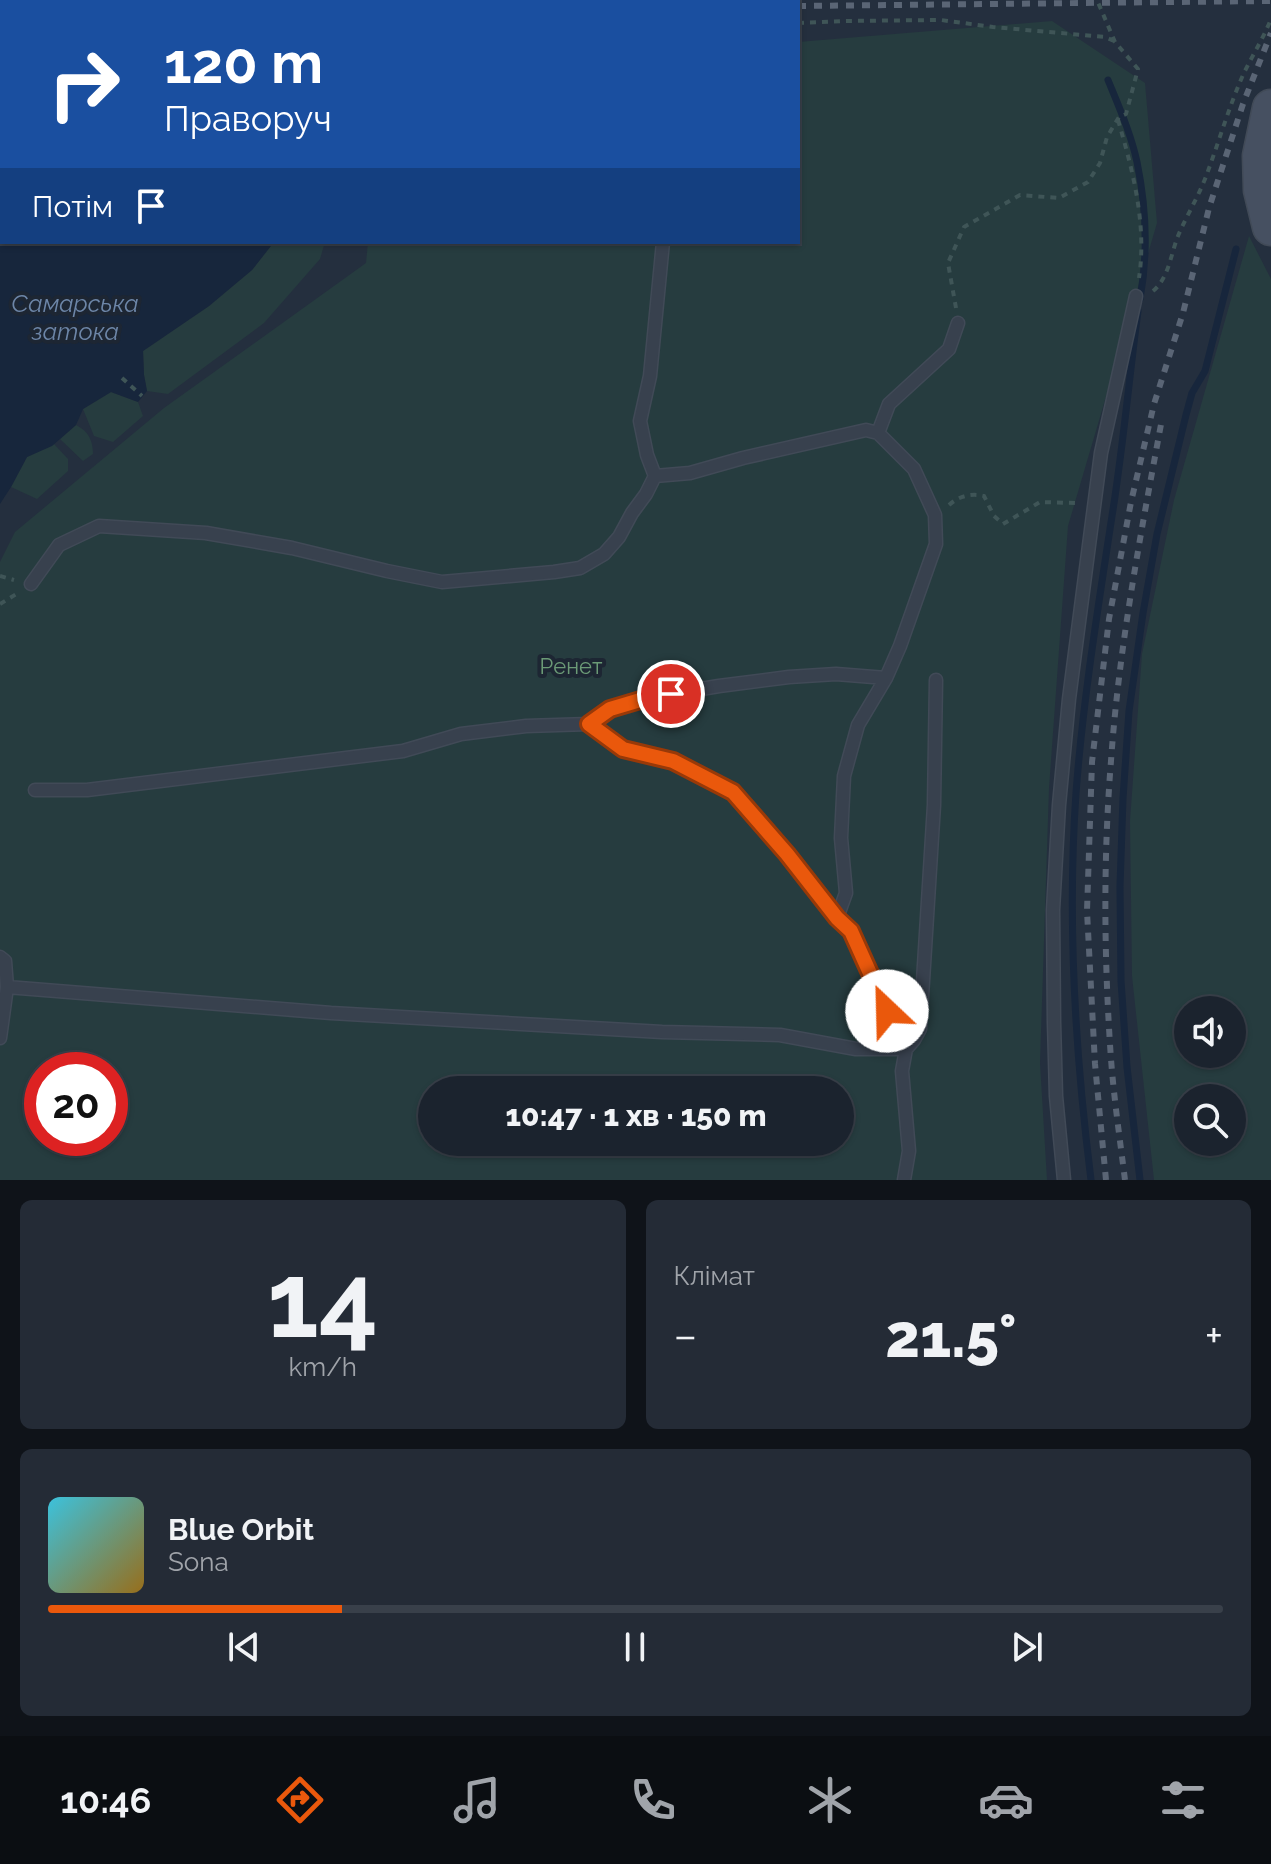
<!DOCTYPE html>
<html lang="uk">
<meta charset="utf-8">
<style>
body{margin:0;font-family:Raleway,sans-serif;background:#242b36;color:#f1f3f6;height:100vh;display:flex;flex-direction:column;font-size:30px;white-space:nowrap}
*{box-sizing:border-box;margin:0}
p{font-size:26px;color:#a0a4aa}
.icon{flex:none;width:44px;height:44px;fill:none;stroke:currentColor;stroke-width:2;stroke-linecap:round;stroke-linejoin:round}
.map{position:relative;height:1180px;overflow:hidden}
.drawer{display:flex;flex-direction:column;gap:20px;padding:20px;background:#0f1319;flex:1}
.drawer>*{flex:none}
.banner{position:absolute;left:0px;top:0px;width:800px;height:244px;box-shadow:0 2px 6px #0004,0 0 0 2px #39404a;background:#1a4fa0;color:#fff;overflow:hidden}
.controls{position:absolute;left:1174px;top:996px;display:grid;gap:16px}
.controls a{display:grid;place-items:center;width:72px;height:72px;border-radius:50%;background:#1b232e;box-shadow:0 2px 6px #0004,0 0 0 2px #39404a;font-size:40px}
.speed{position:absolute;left:24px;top:1052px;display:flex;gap:16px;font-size:40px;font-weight:700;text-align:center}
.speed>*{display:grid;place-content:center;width:104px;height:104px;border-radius:50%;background:#1b232e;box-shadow:0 2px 6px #0004,0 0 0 2px #39404a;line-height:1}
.speed .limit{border:12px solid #d22;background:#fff;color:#111}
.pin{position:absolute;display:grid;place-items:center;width:68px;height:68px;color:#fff;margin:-34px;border:4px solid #fff;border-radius:50%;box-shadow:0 2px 8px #0007}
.me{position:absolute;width:88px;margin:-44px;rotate:336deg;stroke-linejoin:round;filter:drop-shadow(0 0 6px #0008)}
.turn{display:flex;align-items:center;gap:28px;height:168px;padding:0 32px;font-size:36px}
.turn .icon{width:104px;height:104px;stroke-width:2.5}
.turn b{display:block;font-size:56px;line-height:68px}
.then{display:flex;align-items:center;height:76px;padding:0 32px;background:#0003;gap:16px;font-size:30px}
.big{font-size:60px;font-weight:800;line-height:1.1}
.drawer .tile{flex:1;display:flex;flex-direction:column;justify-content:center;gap:12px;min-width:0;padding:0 28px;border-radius:12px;background:#242b36}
.drawer .dial{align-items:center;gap:0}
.dial b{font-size:104px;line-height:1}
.song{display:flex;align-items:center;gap:24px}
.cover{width:96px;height:96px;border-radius:12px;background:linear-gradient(135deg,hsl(190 70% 55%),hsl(40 70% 35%))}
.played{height:8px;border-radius:4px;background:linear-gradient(90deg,#ea580c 25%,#39404a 25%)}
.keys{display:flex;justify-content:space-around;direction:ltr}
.heat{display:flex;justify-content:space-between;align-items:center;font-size:44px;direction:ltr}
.drawer .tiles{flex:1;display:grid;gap:20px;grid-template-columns:1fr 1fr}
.tile:last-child{grid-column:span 2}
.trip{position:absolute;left:418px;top:1076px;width:436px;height:80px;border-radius:40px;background:#1b232e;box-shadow:0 2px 6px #0004,0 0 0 2px #39404a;font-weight:800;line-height:80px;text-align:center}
.tabs{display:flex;height:128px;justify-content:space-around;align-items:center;background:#0b0e12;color:#a0a4aa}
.tabs .icon{width:56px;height:56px}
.tabs .active{color:#ea580c}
.tabs b{font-size:36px;color:#f1f3f6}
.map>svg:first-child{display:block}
.green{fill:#263c3f;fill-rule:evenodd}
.water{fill:#17263c}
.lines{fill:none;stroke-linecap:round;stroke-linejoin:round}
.stream{stroke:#17263c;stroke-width:7}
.lane-casing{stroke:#414a57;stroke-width:15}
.secondary-casing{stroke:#414a57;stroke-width:39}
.path{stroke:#3f5557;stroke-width:4;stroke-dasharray:6 6;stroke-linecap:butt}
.lane{stroke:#38414e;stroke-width:12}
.secondary{stroke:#465061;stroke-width:36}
.rail{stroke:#5a6575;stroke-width:6;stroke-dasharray:8 8;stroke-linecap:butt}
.route-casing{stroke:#983908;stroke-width:20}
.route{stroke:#ea580c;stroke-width:14}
.labels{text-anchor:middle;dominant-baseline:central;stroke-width:8;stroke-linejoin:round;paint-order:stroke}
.park-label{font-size:22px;fill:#6b9a76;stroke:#1d2633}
.water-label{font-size:24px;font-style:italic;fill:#6d86a8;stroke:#1d2633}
</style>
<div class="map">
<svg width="1271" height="1180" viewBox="0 0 1271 1180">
<rect width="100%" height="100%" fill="#242f3e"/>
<path class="green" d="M1052,21L1145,83L1157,223L1068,526L1049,788L1040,1063L1047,1180H0V562L15,532L164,408L366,263L368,242H798V42ZM42,1070H110V1138H42ZM432,1090H840V1142H432Z
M1249,236L1271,279V1180H1154L1132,976L1130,821L1142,654L1174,500ZM1232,1010V1054H1188V1010ZM1232,1098V1142H1188V1098Z
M274,242H325L320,259L264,323L168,394L147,391L144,375L143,351L209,306L252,270Z
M111,392L138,402L143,416L113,442L94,436L83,409Z
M76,425C88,431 93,440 93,454L83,461L60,439Z
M54,444L68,459V471L37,499L11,487L27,457Z"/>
<path class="water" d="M0,85H2V242H274L252,270L209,306L143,351L144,375L147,391L138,402L111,392L83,409L76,425L52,446L27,457L11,487L0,504Z"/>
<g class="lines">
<path class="stream" d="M1108,80C1119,107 1131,134 1137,162C1146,206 1148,255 1140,299
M1091,1180C1075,1052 1067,922 1076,793C1083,700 1098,608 1112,516C1123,448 1129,379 1138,311
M1140,1180L1127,1067L1121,981L1120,886L1123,798L1129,711L1143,613L1157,534L1186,415L1192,393L1205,371L1236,249"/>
<g class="lane-casing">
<path id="lane" d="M878,433L889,404L949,349L958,323
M655,476L690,473L743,458L866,430L878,433L914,469L935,515L936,544L900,646L886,678L858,725L844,776L841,838L846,893L837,918
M31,584L59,545L99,526L206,533L292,548L387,571L442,582L554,572L580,568L604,554L619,537L632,513L646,494L655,476L647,455L640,421L650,376L663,242
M589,724L610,709L647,698L719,686L789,677L836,674L886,678
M35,790H87L403,751L461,734L526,726L589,724L623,749L673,761L733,792L787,854L837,918L851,931L899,1038L906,1049L902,1071L909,1151L904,1180
M0,957L5,961L7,987L0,1038
M7,987L331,1013L662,1032L780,1035L856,1049H906L914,1040L920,1029L934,805L936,680
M1064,1180L1056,1096L1054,1022L1053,910L1059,805L1069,699L1101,453L1136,296"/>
</g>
<g class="secondary-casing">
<path id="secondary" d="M1271,108L1261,156L1262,190L1271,227"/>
</g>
<path class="path" d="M798,23L845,21L941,20L993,27L1105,37L1114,41
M0,27H2
M1118,120C1133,171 1147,225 1139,278
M1153,291C1169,278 1171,253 1178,236C1186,217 1197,199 1205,179C1218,145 1228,109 1243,75C1252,56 1263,39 1271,19
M956,308L948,263L964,227L1020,195L1059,198L1088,182L1100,163L1107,137L1119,117L1126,114L1138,69L1115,42L1097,0
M122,378L142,396
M949,505C959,496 971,493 984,496L994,516L1003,524L1040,502L1076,503
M0,576L14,580
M0,604L18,593"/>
<use href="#lane" class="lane"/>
<use href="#secondary" class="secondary"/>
<path class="rail" d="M798,6L1271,1
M0,9H2
M1106,1180L1095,1064L1087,911L1092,762L1109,619L1131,502L1154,404L1183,313L1209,208L1243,104L1271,33
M1125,1180C1120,1140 1114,1099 1111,1059C1104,960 1103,860 1111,761C1119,646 1141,532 1162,419"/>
</g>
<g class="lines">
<g class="route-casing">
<path id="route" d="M671,694L647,698L610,709L589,724L623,749L673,761L733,792L787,854L837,918L851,931L887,1011"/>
</g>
<use href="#route" class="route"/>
</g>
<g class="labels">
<g class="park-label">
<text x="571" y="666">Ренет</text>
</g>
<g class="water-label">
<text x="75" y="303">Самарська<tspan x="75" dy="28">затока</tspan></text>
</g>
</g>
</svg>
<div class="controls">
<a><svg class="icon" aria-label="sound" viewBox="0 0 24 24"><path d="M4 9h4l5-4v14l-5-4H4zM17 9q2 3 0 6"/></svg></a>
<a><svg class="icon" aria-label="search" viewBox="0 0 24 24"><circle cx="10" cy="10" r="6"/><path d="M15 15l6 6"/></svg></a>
</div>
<div class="speed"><div class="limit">20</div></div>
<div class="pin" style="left:671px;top:694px;background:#d93025"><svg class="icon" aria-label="arrive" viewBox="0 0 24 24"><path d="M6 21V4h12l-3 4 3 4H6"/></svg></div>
<svg class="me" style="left:887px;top:1011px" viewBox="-20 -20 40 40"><circle r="19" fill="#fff"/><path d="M0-13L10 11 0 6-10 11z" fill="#ea580c"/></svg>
<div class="trip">10:47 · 1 хв · 150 m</div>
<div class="banner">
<div class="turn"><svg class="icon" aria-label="right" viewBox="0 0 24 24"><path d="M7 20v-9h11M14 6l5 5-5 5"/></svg><div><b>120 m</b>Праворуч</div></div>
<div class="then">Потім<svg class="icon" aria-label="arrive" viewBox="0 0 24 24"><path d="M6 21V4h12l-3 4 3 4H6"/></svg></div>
</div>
</div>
<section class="drawer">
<div class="tiles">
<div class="tile dial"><b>14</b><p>km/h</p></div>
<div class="tile"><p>Клімат</p>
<div class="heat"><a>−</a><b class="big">21.5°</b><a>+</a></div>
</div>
<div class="tile">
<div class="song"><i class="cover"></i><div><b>Blue Orbit</b><p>Sona</p></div></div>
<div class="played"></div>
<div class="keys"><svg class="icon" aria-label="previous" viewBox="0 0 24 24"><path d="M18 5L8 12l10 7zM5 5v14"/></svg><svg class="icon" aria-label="pause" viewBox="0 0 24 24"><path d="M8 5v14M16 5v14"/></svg><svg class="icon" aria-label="next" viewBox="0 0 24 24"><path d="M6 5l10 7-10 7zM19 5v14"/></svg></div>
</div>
</div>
</section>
<nav class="tabs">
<b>10:46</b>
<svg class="icon active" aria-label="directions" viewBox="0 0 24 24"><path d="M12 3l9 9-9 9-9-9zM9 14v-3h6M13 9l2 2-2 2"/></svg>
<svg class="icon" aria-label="music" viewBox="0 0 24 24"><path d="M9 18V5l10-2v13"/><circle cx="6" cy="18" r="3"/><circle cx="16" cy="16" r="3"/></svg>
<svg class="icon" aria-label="phone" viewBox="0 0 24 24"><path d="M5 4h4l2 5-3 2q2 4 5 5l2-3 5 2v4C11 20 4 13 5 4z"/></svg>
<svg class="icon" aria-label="climate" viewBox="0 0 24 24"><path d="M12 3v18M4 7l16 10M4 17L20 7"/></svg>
<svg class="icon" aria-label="car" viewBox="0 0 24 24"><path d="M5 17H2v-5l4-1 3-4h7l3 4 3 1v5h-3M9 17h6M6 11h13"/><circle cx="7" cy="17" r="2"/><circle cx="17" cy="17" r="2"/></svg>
<svg class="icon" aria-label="filters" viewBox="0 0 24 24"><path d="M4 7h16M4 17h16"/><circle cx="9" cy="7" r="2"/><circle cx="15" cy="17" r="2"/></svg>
</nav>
